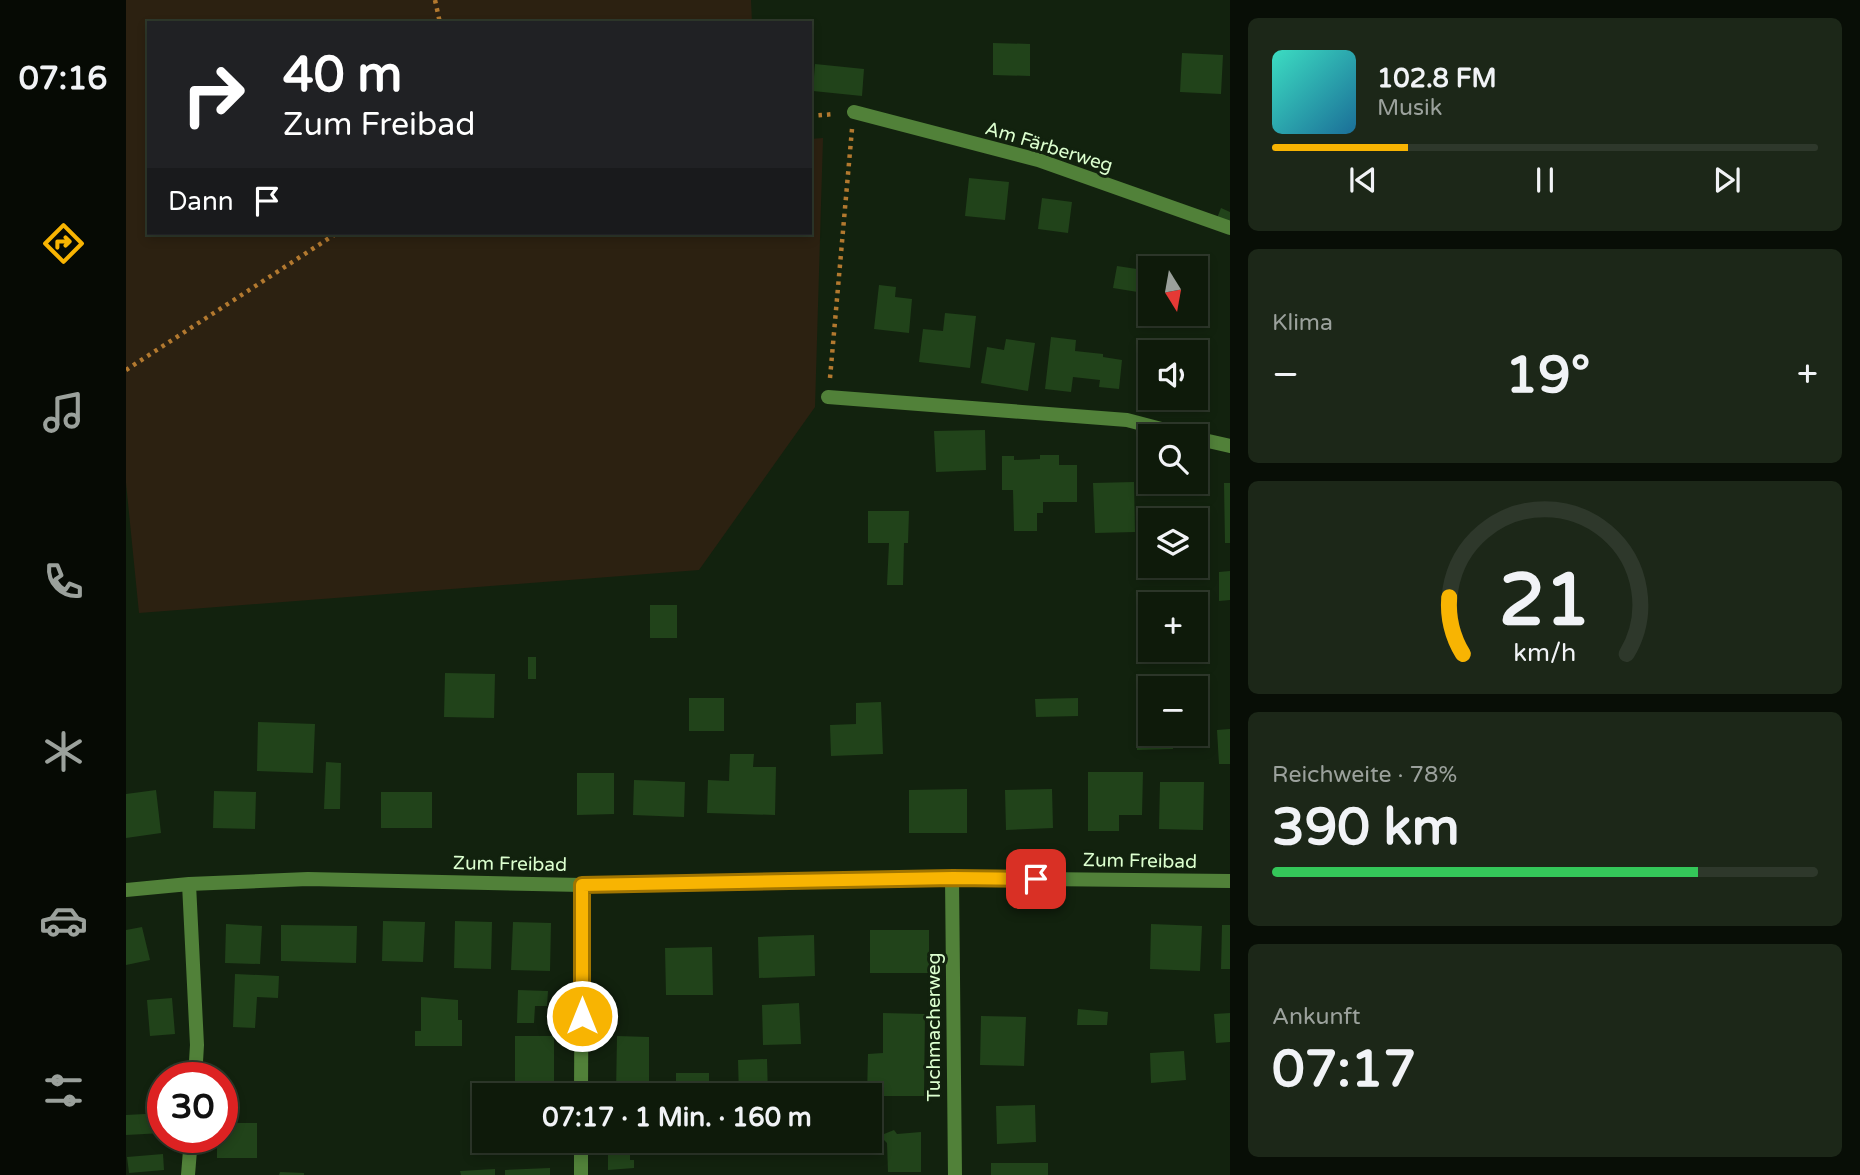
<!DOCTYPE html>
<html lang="de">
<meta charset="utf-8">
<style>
body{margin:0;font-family:"Varela Round",sans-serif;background:#1c2718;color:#f1f3f6;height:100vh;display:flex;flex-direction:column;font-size:26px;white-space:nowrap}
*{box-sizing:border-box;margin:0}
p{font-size:23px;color:#9ba19c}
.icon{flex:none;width:38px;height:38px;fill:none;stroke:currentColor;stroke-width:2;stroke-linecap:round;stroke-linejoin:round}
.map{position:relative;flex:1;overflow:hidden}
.drawer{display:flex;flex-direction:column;gap:18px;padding:18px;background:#080e06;width:630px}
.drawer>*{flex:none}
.banner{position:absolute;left:21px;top:21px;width:665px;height:214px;border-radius:0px;box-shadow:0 4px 10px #0003,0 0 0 2px #2e382b;background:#202124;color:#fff;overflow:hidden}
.needle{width:46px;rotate:169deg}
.buttons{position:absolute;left:1012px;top:256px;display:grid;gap:14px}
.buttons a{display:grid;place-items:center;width:70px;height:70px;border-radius:0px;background:#0e1a0a;box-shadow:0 4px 10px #0003,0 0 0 2px #2e382b;font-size:35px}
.speed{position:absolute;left:21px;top:1062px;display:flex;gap:14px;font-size:35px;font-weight:700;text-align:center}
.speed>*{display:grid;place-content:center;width:91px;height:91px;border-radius:50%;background:#0e1a0a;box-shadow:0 4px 10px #0003,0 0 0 2px #2e382b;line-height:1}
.speed .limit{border:10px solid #d22;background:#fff;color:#111}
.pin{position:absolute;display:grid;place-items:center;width:60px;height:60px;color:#fff;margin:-30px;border-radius:14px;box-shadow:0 4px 10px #0006}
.me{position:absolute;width:77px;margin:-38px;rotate:0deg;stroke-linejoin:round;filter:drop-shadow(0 0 5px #0008)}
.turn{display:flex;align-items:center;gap:24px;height:147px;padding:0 21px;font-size:32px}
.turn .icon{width:91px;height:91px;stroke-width:2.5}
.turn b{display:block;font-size:49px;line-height:60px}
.then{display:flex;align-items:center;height:66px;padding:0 21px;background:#0003;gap:14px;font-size:26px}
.big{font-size:52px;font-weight:800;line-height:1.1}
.drawer .tile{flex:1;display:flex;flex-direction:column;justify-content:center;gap:10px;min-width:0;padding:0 24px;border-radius:10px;background:#1c2718}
.drawer .dial{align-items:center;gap:0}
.dial svg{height:182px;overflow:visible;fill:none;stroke:#2e382b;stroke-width:7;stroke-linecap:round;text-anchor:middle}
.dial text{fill:#f1f3f6;stroke:none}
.song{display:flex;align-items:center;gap:21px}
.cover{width:84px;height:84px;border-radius:10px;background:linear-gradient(135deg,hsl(170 70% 55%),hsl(200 70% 35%))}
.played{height:7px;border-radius:4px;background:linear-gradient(90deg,#f8b402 25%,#2e382b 25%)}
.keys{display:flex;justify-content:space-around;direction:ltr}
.heat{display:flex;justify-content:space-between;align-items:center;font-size:38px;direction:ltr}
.charge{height:10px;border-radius:5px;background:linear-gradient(90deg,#34c759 78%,#2e382b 0)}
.trip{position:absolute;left:346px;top:1083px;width:410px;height:70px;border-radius:0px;background:#0e1a0a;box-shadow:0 4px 10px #0003,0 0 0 2px #2e382b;font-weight:800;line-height:70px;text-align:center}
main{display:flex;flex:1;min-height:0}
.menu{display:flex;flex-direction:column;width:126px;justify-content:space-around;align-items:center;background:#060a04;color:#9ba19c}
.menu .icon{width:49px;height:49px}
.menu .on{color:#f8b402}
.menu b{font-size:32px;color:#f1f3f6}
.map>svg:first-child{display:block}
.green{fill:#2c2111}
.building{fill:#21431a}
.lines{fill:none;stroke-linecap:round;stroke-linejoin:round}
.path{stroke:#b3792f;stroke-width:4.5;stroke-dasharray:3.5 5;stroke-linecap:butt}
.minor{stroke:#518139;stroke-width:14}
.route-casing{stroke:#a17501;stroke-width:18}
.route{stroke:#f8b402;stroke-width:12}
.labels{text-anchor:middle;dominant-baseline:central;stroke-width:6;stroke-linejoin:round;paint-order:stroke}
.street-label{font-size:19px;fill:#dcffcf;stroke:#12220e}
</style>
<main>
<nav class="menu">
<b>07:16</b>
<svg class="icon on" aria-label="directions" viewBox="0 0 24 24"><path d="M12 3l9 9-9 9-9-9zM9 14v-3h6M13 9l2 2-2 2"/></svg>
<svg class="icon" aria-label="music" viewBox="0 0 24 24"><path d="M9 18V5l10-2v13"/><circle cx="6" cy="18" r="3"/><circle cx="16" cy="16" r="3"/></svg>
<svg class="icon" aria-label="phone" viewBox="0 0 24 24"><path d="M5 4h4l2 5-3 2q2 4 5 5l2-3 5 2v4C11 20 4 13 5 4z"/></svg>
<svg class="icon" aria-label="climate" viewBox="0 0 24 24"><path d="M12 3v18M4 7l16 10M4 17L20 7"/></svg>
<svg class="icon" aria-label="car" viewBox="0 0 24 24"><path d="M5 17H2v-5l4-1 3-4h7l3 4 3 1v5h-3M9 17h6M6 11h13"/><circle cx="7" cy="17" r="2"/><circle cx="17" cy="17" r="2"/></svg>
<svg class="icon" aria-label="filters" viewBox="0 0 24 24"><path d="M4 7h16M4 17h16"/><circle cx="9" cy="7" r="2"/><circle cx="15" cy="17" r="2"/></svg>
</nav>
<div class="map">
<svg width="1104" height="1175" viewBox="0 0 1104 1175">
<rect width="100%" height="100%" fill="#12220e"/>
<path class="green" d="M0,0H625L626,23H23V233H684V139L697,138L689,407L573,570L13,613L0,483Z"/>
<path class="building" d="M867,43L904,44V76L867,75Z
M1056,53L1097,55L1095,94L1054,92Z
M689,64L738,69L736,96L687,91Z
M843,178L883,182L879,220L839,216Z
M916,198L946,202L942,233L912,229Z
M1095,208L1104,212V228L1089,223Z
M991,266L1024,271V294L987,288Z
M753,285L770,287L769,297L786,299L783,333L748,329Z
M819,313L850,316L844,368L793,362L797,329L817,331Z
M925,337L950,340L949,351L977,354V357L996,360L993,389L973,387L974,380L947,377L945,392L919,389Z
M880,339L909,343L902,391L855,383L861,347L878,350Z
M1024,352V370L1015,363Z
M859,430L860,470L810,472L808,431Z
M914,455H933V465H951V502H917V513H911V531H888L887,490H876V456H888V460L914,459Z
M1008,482L1009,532L969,533L967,483Z
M1098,483H1104V543H1099Z
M742,511H783L782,543H778L777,585H761L763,543H742Z
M1104,571V600L1093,601V572Z
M524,605H551V638H524Z
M402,657H410V679H402Z
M319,673L369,674L368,718L318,717Z
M563,698H598V731H563Z
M952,698V716L910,717L909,699Z
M755,702L757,754L705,756L704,725L730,724V703Z
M132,722L189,724L187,773L131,771Z
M1010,728H1024V733H1047V749L1011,750Z
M1104,729V764H1093L1091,730Z
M604,754H628L627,767H650L649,815L581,813L582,780L603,781Z
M200,762L215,763L214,809H198Z
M962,772H1017L1016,815H993V831H962Z
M451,773H488V814L451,815Z
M508,780L559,782L558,817L507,815Z
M1034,782H1078L1077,830L1033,829Z
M841,789V833H783V790Z
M926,789L927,828L880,830L879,790Z
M30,790L35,833L0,838V794Z
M88,791L130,792L129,829L87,828Z
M255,792H306V828H255Z
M257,921L299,922L297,962L256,961Z
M329,921L366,922L365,969L328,968Z
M387,922L425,923L424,971L385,970Z
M100,924L136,926L134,964L99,963Z
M1025,924L1076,926L1074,971L1024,969Z
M155,925L231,926L230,963L155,961Z
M1096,925H1104V969H1095Z
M16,927L24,960L0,965V930Z
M744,930H803V973H744Z
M688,935L689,976L633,978L632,937Z
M586,947L587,995H540L539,948Z
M109,974L153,976L152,998L131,997L129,1028L107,1027Z
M392,990L422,991L421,1006H409L408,1023H391Z
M295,997L332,1000V1020H336V1046H289V1031H295Z
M46,998L49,1034L24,1036L21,1000Z
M673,1003L675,1044L637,1045L636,1005Z
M952,1009L982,1012L981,1025H951Z
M757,1013L799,1014L798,1096H741L742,1054L757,1053Z
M1104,1013V1042L1090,1043L1088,1014Z
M855,1016L900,1017L898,1066L854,1065Z
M389,1036H428V1090H389Z
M491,1036L523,1037V1096L490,1094Z
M1058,1051L1060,1080L1025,1083L1024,1053Z
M641,1059L642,1096H613L612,1060Z
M550,1073H583V1096H550Z
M909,1105L910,1142L871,1144L870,1106Z
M37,1113V1133L0,1135V1115Z
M96,1123H131V1158H91V1138H96Z
M768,1130L771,1134L795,1132V1172H762L761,1143L757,1139L758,1134Z
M393,1141H429V1154L393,1155Z
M482,1146H504V1160H508V1168L482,1170Z
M37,1154L38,1170L3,1173L1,1157Z
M865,1163H922V1175H865Z
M424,1168V1175H379V1170Z
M369,1169V1175H335L334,1171Z
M154,1172L178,1173V1175H153Z"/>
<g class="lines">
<path class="path" d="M309,0L314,23
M684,116L709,114
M0,370L211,233
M704,378L726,129"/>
<path class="minor" d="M728,112L912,160L1104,228
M702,397L1001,420L1062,436
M1069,438L1104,446
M826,878L829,1175
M63,884L71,1045L69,1078
M0,890L63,884L182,879L456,885L826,878L1104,881
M455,1096L456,885
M62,1175L65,1138
M455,1175V1141"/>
</g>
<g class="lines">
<g class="route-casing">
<path id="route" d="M456,1016V885L827,878L910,879"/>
</g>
<use href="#route" class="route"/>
</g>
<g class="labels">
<g class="street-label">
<text transform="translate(923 147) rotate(17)">Am Färberweg</text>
<text transform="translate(1014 861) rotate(1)">Zum Freibad</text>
<text transform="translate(384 864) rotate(1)">Zum Freibad</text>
<text transform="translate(808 1027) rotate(-90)">Tuchmacherweg</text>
</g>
</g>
</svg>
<div class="buttons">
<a><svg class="needle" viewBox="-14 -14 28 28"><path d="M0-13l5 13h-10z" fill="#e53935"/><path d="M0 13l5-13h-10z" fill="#9ba19c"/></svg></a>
<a><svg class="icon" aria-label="sound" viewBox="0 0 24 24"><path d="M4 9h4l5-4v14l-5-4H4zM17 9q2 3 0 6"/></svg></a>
<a><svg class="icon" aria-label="search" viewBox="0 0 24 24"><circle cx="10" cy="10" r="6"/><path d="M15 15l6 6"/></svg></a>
<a><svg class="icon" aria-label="layers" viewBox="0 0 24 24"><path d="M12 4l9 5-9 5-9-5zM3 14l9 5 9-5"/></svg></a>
<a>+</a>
<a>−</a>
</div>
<div class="speed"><div class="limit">30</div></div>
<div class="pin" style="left:910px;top:879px;background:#d93025"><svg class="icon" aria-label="arrive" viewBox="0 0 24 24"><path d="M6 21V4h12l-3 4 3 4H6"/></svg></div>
<svg class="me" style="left:456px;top:1016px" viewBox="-20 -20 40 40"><circle r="17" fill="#f8b402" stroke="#fff" stroke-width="3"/><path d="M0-11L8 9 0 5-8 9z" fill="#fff"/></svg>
<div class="trip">07:17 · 1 Min. · 160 m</div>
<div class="banner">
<div class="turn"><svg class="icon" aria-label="right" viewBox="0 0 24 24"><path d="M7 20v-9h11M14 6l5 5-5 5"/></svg><div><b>40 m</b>Zum Freibad</div></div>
<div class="then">Dann<svg class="icon" aria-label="arrive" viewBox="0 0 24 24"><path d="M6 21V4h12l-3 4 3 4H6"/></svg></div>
</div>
</div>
<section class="drawer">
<div class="tile">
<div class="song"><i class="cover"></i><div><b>102.8 FM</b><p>Musik</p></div></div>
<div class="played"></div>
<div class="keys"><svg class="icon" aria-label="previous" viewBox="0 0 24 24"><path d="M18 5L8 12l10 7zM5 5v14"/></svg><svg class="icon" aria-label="pause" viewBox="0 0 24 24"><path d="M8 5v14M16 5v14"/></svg><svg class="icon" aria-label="next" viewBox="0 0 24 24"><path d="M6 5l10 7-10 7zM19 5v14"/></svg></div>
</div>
<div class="tile"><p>Klima</p>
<div class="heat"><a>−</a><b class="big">19°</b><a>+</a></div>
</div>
<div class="tile dial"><svg viewBox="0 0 100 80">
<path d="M14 69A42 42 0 1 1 86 69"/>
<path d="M14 69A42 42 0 0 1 8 44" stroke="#f8b402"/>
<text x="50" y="56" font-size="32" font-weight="700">21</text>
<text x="50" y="72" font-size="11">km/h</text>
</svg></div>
<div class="tile"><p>Reichweite · 78%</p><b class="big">390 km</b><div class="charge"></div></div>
<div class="tile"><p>Ankunft</p><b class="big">07:17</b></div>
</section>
</main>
